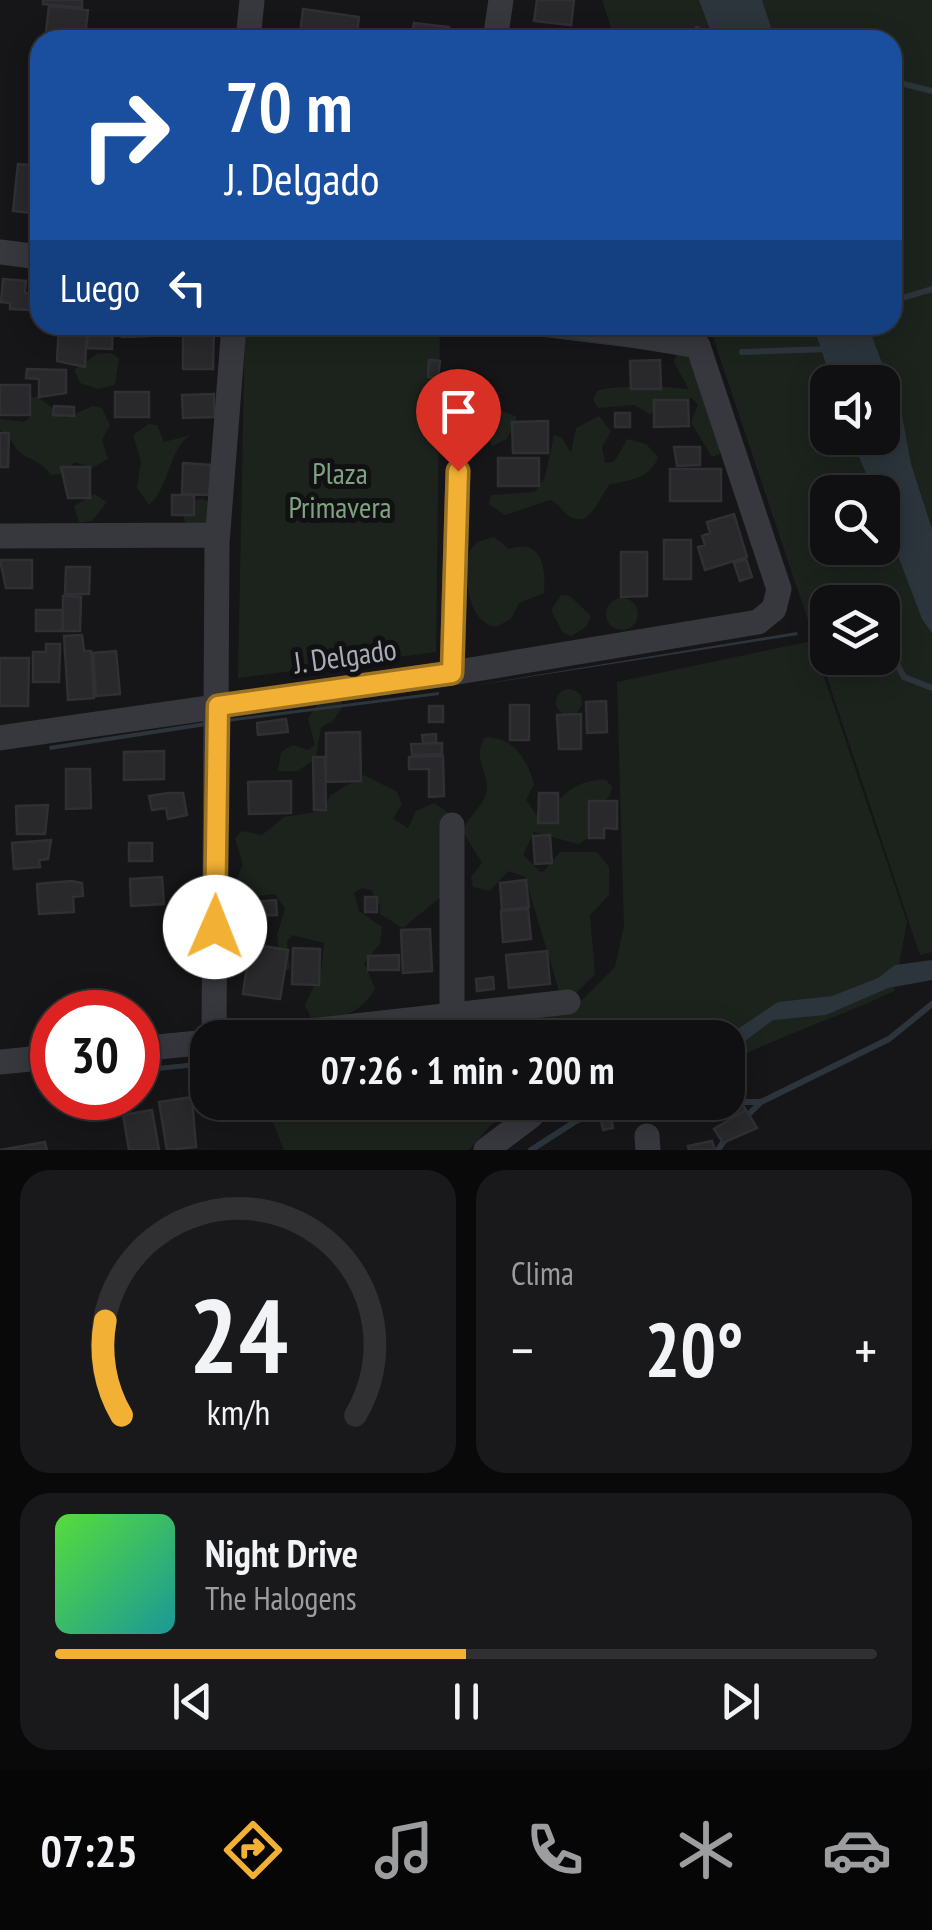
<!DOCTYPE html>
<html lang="es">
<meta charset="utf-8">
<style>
body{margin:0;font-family:"PT Sans Narrow",sans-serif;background:#19191b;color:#f1f3f6;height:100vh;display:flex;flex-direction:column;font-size:38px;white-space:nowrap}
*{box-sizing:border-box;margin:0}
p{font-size:32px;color:#9c9d9f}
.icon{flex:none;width:55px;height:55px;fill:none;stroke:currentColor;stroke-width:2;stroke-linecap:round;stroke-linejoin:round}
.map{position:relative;height:1150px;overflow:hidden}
.drawer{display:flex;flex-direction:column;gap:20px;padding:20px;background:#09090a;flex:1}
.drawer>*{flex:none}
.banner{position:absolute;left:30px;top:30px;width:872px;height:305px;border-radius:30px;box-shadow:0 5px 25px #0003,0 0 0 2px #303032;background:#1a4fa0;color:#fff;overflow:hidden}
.fabs{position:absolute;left:810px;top:365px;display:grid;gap:20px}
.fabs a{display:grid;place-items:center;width:90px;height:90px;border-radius:20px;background:#101012;box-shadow:0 5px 25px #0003,0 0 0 2px #303032;font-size:50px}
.speed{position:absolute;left:30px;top:990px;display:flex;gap:20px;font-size:50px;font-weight:700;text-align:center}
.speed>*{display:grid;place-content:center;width:130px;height:130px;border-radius:50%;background:#101012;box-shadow:0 5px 25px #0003,0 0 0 2px #303032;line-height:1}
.speed .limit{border:15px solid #d22;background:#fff;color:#111}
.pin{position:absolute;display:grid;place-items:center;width:85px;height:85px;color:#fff;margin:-102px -42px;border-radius:50% 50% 50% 0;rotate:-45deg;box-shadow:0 0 10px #0007}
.pin .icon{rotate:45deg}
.me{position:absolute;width:110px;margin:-55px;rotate:1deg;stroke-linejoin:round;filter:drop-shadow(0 0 8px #0008)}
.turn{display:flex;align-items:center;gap:35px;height:210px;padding:0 30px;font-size:45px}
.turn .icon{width:130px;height:130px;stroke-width:2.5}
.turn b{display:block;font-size:70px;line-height:85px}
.then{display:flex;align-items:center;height:95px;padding:0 30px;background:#0003;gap:20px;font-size:38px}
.big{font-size:75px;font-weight:700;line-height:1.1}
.drawer .card{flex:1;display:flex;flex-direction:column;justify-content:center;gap:15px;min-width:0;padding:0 35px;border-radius:30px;background:#19191b}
.drawer .dial{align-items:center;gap:0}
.dial svg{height:260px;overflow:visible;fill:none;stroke:#303032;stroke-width:7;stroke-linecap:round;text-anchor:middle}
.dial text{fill:#f1f3f6;stroke:none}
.song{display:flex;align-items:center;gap:30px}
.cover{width:120px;height:120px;border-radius:15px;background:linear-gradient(135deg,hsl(110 70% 55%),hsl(180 70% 35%))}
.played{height:10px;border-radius:5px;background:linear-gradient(90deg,#f2b134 50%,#303032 50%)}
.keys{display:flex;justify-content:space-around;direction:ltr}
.heat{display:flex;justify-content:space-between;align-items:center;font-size:55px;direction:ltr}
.drawer .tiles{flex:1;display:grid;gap:20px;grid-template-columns:1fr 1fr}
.card:last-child{grid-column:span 2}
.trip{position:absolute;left:190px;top:1020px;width:555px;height:100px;border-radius:30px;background:#101012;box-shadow:0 5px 25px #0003,0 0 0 2px #303032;font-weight:700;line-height:100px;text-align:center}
.dock{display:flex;height:160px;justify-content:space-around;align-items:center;background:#060607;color:#9c9d9f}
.dock .icon{width:70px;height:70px}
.dock .active{color:#f2b134}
.dock b{font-size:45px;color:#f1f3f6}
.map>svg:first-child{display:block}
.green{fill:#1c231d;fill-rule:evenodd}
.water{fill:#2c353c}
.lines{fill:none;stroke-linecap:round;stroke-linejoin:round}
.stream{stroke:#2c353c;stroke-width:6}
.building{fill:#29292c;stroke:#303034;stroke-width:2.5}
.minor{stroke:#37383d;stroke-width:25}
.route-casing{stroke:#9d7322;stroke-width:25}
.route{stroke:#f2b134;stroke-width:18}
.labels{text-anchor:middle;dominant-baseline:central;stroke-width:10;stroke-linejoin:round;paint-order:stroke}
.park-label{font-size:30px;fill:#7fa381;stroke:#111113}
.street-label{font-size:30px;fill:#a8adb8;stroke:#111113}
</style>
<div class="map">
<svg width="932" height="1150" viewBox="0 0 932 1150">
<rect width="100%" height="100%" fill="#161618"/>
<path class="green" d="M602,0H932V952L920,955L709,325H892V40H615ZM828,382H882V438H828ZM828,492H882V548H828ZM828,602H882V658H828Z
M245,325L440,327L436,652L238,678Z
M686,352C692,365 722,445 720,454L712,457L691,422L698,405L692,398L666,404L650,414L634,405L598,408L593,400L597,391C614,385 673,385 689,390L674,362L677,353Z
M111,353L119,358L115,385L98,389L80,383L74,370L97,354Z
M38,397L65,418L93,406L102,408L110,425L102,440L108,459L92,468L75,462L60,474L51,475C39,458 27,461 17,449C9,440 12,435 0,430V419L24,422L31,416L29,398Z
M500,410L517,417L507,439L492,446L484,430L485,421Z
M599,416L611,431L602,447L605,463L614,462L627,439L646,444L658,457C651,478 629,481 610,484C600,495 591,530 569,516C561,510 560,504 550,500L505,515L489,504L491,495L535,492L545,477L554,435L562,438L571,453L576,428Z
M149,424L157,425L164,442L191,435C170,445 170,487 149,505L137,488L141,461L133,435Z
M94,494L107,502L92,521L79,523L74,506Z
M203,499L210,502L212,523L186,526L182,512L191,500Z
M494,537L509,549C542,538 546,567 544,593L519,603L511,619L496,627C467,622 467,581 465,557L477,542Z
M561,595L570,596L591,616L586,627L571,636L563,633L551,610Z
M606 614a16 16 0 1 1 32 0a16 16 0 1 1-32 0Z
M812,641L907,922L894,991C839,1018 781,1034 728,1063V1038H468L527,1015L572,1010L615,967L624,926L617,682Z
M556 702a13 13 0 1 1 26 0a13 13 0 1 1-26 0Z
M320,700L341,701L343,706L333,721L321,727L316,758L298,771H278L281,752L293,745L308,750L315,745L308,719Z
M486,737C513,737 528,760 534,784L526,800L542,823C555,799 577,778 606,780L612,787L610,796L595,808L593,835L578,844L534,832L523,855L542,873L560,852H597L609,867V895L590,915L595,974L575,994L559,991L525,877L508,871L490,891L473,887L471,877L482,863L463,832C467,816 485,806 487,790C488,770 471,756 486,737Z
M364,775L397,792L402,804L393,819L408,828L416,811L434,803L449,813L443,895L403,928L380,914V905L371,890L362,888L354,893L359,911L382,927L380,944L364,963L375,988C364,1012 338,1020 313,1022L305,1005L321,971L324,943L292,935L287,942L290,969L281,971L277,935L285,909L275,894L259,896L249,920L240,924L232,918L231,891L243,865L235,838L242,831L262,835L284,817L322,811L331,795Z
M265,1103V1102L528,1103L491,1125L469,1150H284Z"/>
<path class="water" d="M699,0H762L775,40H714Z
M473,325L681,350V354L473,328Z
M813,325L868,326L902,416L911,464L932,529V633L922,619L883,516L882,492H874L851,438H882V382H832Z
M797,632L798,635L471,686Z
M439,692V695L227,722V719Z
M206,722V726L50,750L49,746Z
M932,960V980L888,988L826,1015L773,1020L728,1054L726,1037L778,1002L832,996L878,978L895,965Z
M566,1025L593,1027L604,1037L545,1033L436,1037Z
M207,1061V1066L138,1073V1068Z"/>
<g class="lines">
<path class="stream" d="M697,29L712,40
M892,81L932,91
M892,301L932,289
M742,352L830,349
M882,636L904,677L932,688
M656,1102H760
M744,1119L761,1102L889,1039L932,1004
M531,1150L576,1121L617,1102
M718,1150L728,1135"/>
</g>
<path class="building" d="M43,0H82V8L43,4Z
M537,0H574L571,25L534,21Z
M49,6L88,10L85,36L46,32Z
M303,9L359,17L356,40L300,34Z
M414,23L449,27L447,40H411Z
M36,44H40V94L30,93Z
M33,158L40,159V214L13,211L18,164L32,165Z
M3,279L26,281L25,293L31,294L30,310L10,309V303L1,302Z
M59,325H87L85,367L57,361Z
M88,325H113L112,349L87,348Z
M122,325H150V336L122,337Z
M183,325H214L213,369H183Z
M429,360L440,361L438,378L428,377Z
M660,360L661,389H631L630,361Z
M27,369L66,370V393L39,397V379L26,378Z
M0,385H30V415H0Z
M115,392H149V417H115Z
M214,394V417L183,418L182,395Z
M654,400H688L689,426L654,427Z
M54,406L74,407V416L53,415Z
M615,413H630V427H615Z
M548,421V453H513L512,422Z
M0,433H9L8,467H0Z
M674,447H700V465L677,466Z
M498,458H539V486H498Z
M183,463L211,465L209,495L182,494Z
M61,467H90V498H68Z
M670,469H721V501H670Z
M172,495H194V515H172Z
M734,514L747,557L705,570L698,547L705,545L702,536L710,533L707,522Z
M664,540H691V579H664Z
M621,552H647V596L621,597Z
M746,559L752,577L740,581L734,563Z
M0,560H32V588H6Z
M66,567H90L89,594H65Z
M63,596L81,597L80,631H63Z
M36,610H63L62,631H36Z
M82,635L84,651H91L94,698L68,700L64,636Z
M46,644H60L59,682H33V652H46Z
M116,651L120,694L96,696L93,653Z
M0,658H29L28,706H0Z
M606,701L607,732L587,733L586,702Z
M510,705H529V740H510Z
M429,706H443V722H429Z
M581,714V749H559L557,715Z
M286,719L288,732L258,735L257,723Z
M360,732L361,781L326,782V733Z
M436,734V743H423L422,735Z
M442,743V754L412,755L411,744Z
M164,751V779L124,780V752Z
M443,756L444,796L429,797V769H409V757Z
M313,757H325L326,810H314Z
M66,769H90L91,808L66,809Z
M291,781V813L249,814L248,782Z
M168,793H183L187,815L168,819L166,808L152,810L149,796Z
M539,793H558V823H538Z
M589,801H617V829L604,828V838H589Z
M48,805L45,834H17L16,806Z
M550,835L552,863L535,864L533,836Z
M51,840L48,859L39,860L40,867L14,869L12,843Z
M129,843H152V861H129Z
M162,877L164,904L131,906L130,879Z
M526,880L529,907L502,910L500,883Z
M71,881L82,883L83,896L73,897L74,912L39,914L37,884Z
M365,897H377V912H365Z
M276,900L277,915L253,916L252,902Z
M528,909L531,939L503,942L501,911Z
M430,929L432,971L403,973L401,930Z
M250,944L288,950L280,999L243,994Z
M293,948L320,949L319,985L292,984Z
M547,951L550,984L509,988L506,955Z
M399,955V970H368V956Z
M493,977L494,989L477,991L476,979Z
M735,1091L746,1110L732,1118L723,1102Z
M192,1097L196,1147L167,1150L159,1102Z
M152,1110L159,1150H129L123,1115Z
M746,1110L757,1128L723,1143L714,1129Z
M611,1118L613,1128L603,1130L601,1120Z
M712,1141L715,1150H689L688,1146Z
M45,1142L47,1150H0Z"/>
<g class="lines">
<path class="minor" d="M248,40L252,0
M495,40L501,0
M0,252L40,257
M0,536L217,535
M452,673L458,471
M0,738L452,673L758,622L774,609L779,589L698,346L572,325
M452,1016V825
M214,1038L217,543L234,325
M248,1038L568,1002
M138,1049L208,1042
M0,1062L52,1057
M647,1136L648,1150
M486,1150L531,1116"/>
</g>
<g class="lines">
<g class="route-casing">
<path id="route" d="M215,927L218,706L452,673L458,471"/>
</g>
<use href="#route" class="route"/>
</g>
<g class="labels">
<g class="park-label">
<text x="340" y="472">Plaza<tspan x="340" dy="34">Primavera</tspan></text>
</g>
<g class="street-label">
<text transform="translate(345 655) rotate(-8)">J. Delgado</text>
</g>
</g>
</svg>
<div class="fabs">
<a><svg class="icon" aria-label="sound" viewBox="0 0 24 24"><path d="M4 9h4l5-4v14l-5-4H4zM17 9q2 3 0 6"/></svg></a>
<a><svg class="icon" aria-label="search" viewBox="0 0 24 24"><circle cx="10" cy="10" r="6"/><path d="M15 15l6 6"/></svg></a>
<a><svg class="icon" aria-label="layers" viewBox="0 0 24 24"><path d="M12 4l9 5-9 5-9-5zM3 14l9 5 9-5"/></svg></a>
</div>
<div class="speed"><div class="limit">30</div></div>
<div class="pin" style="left:458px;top:471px;background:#d93025"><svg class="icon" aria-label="arrive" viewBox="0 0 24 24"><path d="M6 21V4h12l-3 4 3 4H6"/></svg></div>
<svg class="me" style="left:215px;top:927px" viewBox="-20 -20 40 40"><circle r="19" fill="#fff"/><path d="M0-13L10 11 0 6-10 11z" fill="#f2b134"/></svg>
<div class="trip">07:26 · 1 min · 200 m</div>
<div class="banner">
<div class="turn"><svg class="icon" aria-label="right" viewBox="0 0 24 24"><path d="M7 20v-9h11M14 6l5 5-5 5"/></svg><div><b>70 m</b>J. Delgado</div></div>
<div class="then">Luego<svg class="icon" aria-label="left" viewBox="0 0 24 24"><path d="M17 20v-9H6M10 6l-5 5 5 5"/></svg></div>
</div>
</div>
<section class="drawer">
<div class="tiles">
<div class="card dial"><svg viewBox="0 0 100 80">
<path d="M14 69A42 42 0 1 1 86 69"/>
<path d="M14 69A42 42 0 0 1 9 40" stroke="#f2b134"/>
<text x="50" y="56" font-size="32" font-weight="700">24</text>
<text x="50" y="72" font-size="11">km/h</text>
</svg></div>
<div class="card"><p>Clima</p>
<div class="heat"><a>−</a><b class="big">20°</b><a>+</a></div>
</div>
<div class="card">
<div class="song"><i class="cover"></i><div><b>Night Drive</b><p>The Halogens</p></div></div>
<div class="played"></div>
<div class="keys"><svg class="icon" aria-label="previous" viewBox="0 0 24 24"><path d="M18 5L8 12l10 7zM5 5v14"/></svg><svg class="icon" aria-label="pause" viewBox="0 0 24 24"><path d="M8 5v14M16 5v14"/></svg><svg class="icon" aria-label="next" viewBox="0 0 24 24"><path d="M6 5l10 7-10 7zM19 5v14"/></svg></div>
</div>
</div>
</section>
<nav class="dock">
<b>07:25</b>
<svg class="icon active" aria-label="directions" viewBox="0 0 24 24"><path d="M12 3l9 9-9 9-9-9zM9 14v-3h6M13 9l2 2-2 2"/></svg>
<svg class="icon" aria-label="music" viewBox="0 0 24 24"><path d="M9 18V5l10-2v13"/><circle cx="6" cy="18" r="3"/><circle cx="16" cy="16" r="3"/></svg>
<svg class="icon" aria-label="phone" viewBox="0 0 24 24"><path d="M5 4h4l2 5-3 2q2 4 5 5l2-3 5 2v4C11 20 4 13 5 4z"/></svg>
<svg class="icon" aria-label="climate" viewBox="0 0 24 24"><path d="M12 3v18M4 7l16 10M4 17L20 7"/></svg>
<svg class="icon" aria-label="car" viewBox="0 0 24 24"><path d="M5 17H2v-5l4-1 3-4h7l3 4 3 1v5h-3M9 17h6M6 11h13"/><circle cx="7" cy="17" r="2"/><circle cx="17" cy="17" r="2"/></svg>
</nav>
